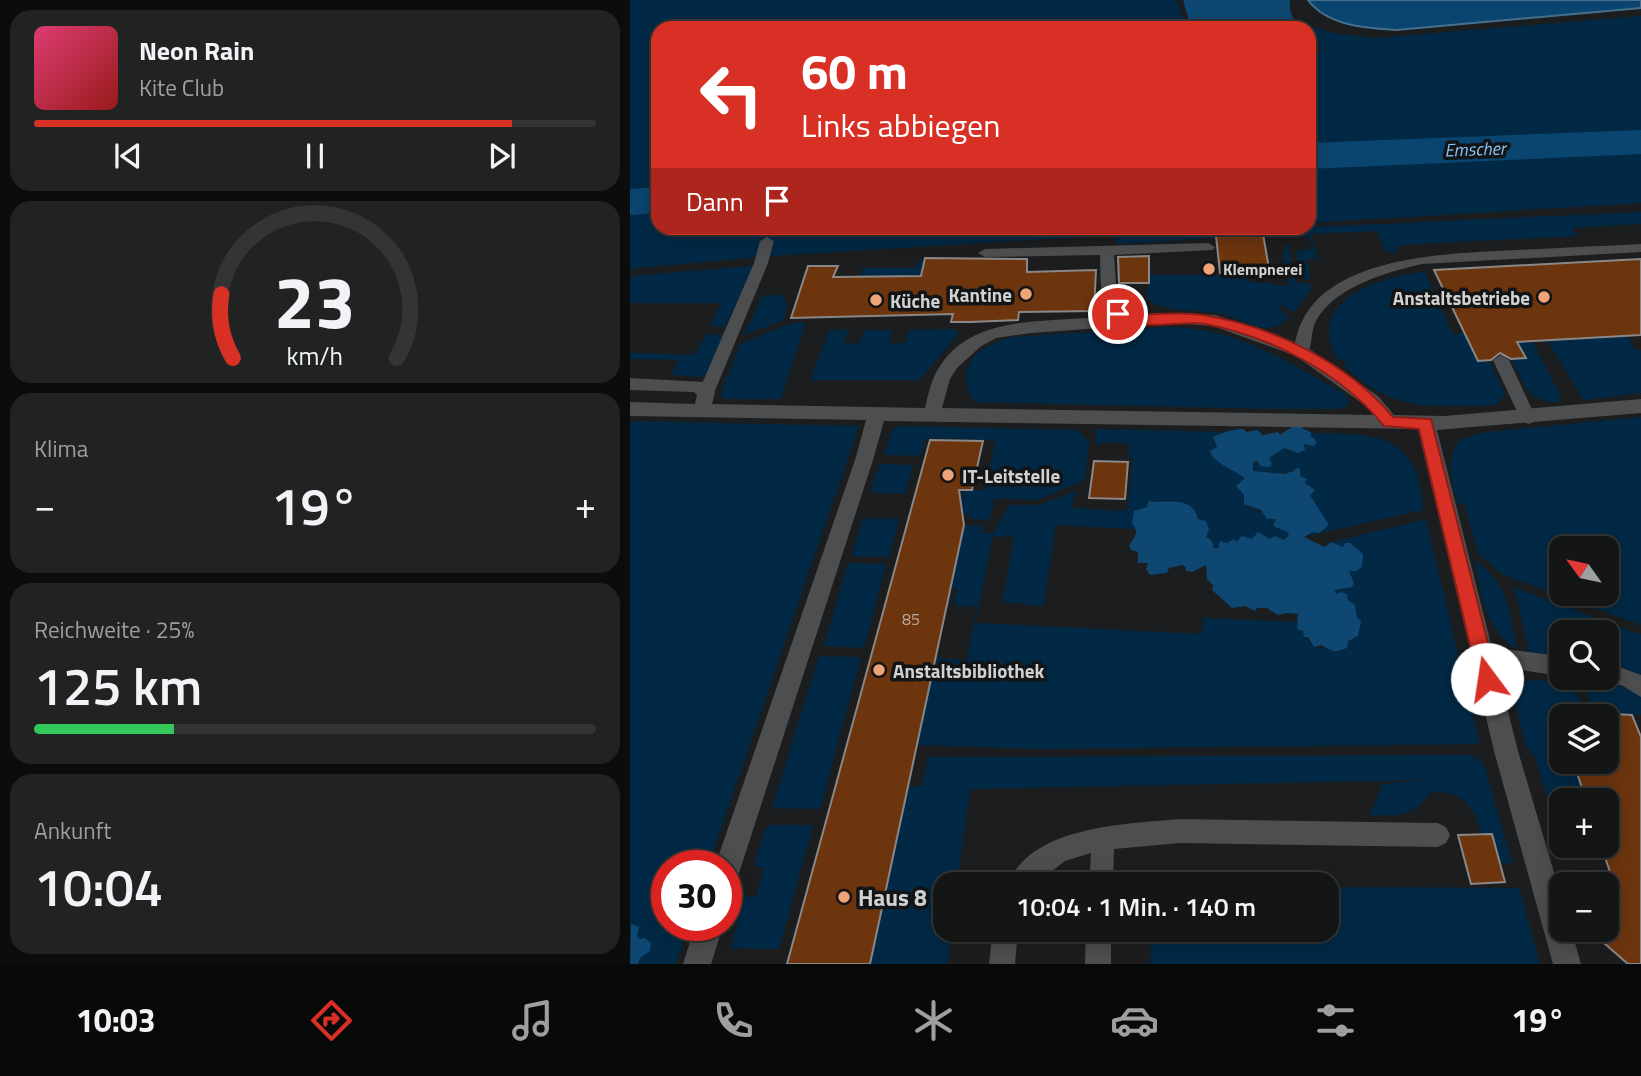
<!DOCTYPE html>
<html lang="de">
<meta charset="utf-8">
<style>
body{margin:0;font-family:"Titillium Web",sans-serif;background:#212323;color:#f1f3f6;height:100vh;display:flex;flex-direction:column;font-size:26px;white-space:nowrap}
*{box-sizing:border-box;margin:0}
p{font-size:23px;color:#9d9fa1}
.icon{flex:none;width:38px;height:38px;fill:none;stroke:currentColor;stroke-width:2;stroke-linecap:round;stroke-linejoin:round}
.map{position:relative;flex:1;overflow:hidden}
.details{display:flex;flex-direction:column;gap:10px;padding:10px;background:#0b0c0c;width:630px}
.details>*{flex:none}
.banner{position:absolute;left:21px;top:21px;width:665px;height:214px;border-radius:21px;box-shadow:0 4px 18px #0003,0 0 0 2px #333535;background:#d93025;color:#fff;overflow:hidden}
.needle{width:46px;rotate:303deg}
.controls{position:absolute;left:919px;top:536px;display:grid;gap:14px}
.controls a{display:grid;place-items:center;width:70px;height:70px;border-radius:14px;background:#141616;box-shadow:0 4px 18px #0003,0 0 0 2px #333535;font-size:35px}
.speed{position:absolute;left:21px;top:850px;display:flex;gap:14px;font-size:35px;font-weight:700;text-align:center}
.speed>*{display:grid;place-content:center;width:91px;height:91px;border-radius:50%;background:#141616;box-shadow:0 4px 18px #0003,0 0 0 2px #333535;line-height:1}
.speed .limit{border:10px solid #d22;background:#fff;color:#111}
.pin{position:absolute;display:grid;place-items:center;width:60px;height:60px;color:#fff;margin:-30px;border:4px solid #fff;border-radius:50%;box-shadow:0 2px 7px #0007}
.me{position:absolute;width:77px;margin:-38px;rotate:346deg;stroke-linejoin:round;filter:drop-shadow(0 0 5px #0008)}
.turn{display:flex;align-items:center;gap:24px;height:147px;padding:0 35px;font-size:32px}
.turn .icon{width:91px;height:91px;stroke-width:2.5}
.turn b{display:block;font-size:49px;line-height:60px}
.then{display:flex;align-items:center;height:66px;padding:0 35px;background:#0003;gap:14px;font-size:26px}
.big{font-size:52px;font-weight:600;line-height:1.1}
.details .widget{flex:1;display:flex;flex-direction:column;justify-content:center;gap:10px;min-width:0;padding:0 24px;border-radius:21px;background:#212323}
.details .dial{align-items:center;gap:0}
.dial svg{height:182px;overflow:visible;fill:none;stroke:#333535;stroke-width:7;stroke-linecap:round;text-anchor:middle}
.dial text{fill:#f1f3f6;stroke:none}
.song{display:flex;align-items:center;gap:21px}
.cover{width:84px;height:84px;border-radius:10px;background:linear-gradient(135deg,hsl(340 70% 55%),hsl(0 70% 35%))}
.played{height:7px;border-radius:4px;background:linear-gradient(90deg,#d93025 85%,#333535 85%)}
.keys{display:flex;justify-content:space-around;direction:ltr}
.heat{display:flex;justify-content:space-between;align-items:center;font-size:38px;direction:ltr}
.charge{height:10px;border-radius:5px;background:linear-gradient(90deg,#34c759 25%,#333535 0)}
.trip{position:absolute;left:303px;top:872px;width:406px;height:70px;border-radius:21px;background:#141616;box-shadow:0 4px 18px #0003,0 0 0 2px #333535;font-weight:600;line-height:70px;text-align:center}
.menu{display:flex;height:112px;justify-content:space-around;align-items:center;background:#080909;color:#9d9fa1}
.menu .icon{width:49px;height:49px}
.menu .on{color:#d93025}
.menu b{font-size:32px;color:#f1f3f6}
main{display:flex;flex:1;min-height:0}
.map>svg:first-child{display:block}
.green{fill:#012946;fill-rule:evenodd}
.forest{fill:#0d4772}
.water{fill:#0a4570;stroke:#456f8d;stroke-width:2}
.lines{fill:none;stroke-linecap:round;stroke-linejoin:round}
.river{fill:#0a4570;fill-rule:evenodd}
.building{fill:#6c350e;stroke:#8a8786;stroke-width:2}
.service{fill:#4d4e4f;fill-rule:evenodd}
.minor{fill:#4d4e4f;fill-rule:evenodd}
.route{fill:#d93025;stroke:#8d1f18;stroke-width:2}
.poi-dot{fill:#efa377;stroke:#121415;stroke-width:2.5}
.labels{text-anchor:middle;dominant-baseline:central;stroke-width:7;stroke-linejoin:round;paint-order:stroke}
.far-poi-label{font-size:16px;font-weight:bold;fill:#d0d1d2;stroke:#121415;text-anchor:start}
.number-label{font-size:16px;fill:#b7aaa1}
.far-water-label{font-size:18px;font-style:italic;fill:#89c4fa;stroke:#121415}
.poi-label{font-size:19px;font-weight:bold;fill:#d0d1d2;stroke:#121415;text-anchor:start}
.near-poi-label{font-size:23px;font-weight:bold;fill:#d0d1d2;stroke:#121415;text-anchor:start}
</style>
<main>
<section class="details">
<div class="widget">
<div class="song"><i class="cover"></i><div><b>Neon Rain</b><p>Kite Club</p></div></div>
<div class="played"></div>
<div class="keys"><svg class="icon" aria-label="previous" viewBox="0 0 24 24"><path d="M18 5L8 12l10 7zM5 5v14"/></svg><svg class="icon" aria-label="pause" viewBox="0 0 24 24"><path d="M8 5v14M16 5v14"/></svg><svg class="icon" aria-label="next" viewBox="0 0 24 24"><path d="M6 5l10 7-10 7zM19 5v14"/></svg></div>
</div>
<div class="widget dial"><svg viewBox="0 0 100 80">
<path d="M14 69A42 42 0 1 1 86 69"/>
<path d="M14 69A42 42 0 0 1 9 41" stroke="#d93025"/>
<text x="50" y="56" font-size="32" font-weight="700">23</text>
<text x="50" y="72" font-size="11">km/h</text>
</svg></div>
<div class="widget"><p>Klima</p>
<div class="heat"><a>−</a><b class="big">19°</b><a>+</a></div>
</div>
<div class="widget"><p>Reichweite · 25%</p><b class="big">125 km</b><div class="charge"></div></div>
<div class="widget"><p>Ankunft</p><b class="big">10:04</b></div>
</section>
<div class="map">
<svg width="1011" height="964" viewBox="0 0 1011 964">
<rect width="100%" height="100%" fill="#1b1d1e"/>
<path class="green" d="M0,0H546L556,28H28V228H599L139,256L0,269Z
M1011,16V203L679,223V53L691,52L684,27L703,33L745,38Z
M1011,212V224L941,228L947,236L771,245L764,253L756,252L747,231L681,234L688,259H677L681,279H669L667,250H683L679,236L645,238L643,233L586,236V238L487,244L486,236Z
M654,245H658L666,283H680L681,290L663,313L654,305L649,308L659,317C654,324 645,328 635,328C622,328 606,317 593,314C569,308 537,315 517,299L519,275H616L617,281L658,286L652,252L656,251Z
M295,258L291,276L230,277L233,268H284Z
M124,266L95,327L80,326L91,303H0V276Z
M795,272L822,334L834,333L848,361H859L875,394L868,404C856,407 842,406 829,406C776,407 753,401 713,365L716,363L713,359L709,361C671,301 751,276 795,272Z
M133,295H154L157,306L154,320L114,335Z
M176,322L151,399H97L92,397L91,393L110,344L159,324Z
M536,327C603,326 658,362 715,394L719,401L717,406L705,409H643L344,402C323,365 348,347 382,337Z
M324,329L329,333L290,380H180L200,330H218L214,344L230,343L234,330H263L259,343H275L278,330Z
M77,334L93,335L74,377L41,375L48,360L0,359V353L64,355Z
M998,335L1005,350H1011V393L954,400L917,340Z
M902,341L930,395V402C895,402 897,386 881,359L896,358L887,342Z
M1011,417V625L873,575L848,553L834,504H828C822,483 815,460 829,441L849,433ZM931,548H976V593H931Z
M0,421L229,426L78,866H37V926H59L46,964H0Z
M269,426L446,430L459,441L455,480L407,500L364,499L360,520L340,519V514H328L334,490H356L365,440L296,438L290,456L254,455L262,430Z
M466,429L597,432L582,440L602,467L616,478L614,494L618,506L646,519L643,526L657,532L659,536L654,541L617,539L584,548L582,541L576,537L566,512L539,500L508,510L506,515L507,529L426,525L413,606L372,602L384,537L363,536L345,623L572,634L573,618L668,622L667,625L684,647L714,650L718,640L728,637C731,612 717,607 704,590L722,586L724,583L719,571L731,561L725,547H713L701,542L796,519L833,677L820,678L825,698H838L850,744L410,749L217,743L225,709L293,712L305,658L337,660L347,607L324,605L327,588L320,587L334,525H353L352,532L363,534L379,505H410L446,490L442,508L497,511L503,458L498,457L500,444L473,442L466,446Z
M682,433C744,434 790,433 793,510L673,537L699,525L679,495L675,483L670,476L659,471L653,474L623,471V462L642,464L639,458L654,448L660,452L673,447Z
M250,464L283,465L275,494L240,492Z
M233,518L269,519L259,557L222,556Z
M844,559C879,585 879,609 887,649C853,629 853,594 844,559Z
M218,563L256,564L234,648L194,646Z
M880,586L1011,635V676L988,665L977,663L976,632H931V656L899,652L887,597Z
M189,656L231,657L190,809L142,808Z
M903,680C935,682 944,679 955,712H927L931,724V761H943L956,800H931V840L904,755L896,747L883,693L894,682Z
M957,680C978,682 993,685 1011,696V715L964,712L953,684Z
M839,755C853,758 855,766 859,779L852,780H858L882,863H860C850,829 846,786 800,793C781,819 770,814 740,816L752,784L798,780L340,789L327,884H315V929H322L317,964H240L276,787L292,786L298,757Z
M139,825H183L149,949L100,948L115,897L126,896L134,868L124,866L135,830Z
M697,887L889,888L910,964H520L522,929H696Z"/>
<path class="forest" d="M553,0H660V10L667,28H561Z
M662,427H670L682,433L680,435L687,442L684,446L674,444L675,450L668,453L654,448L639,458L642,464L639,467L630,466L627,461L623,462V471L654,474L664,471L666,468L670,469V476L677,479L675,483L685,490L680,495L699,525L689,533L683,532L674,537L695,547L701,542L713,547L715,543H720L733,554L732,567L726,571H719L724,583L722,587L704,590L707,594L711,592L718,595L717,599L725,605L727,618L731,621L728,636L718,641L717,648C705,653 702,652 692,645L684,647L678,637H674L673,631L667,629L668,614L657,613L648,615L637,608H627L625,611L615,606L602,608L582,590L583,585L577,579L576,565L562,572L556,571V567L552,565L539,568L537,573L520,575L516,569L518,563H508V552L501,550L499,545C506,536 509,532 502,523L504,511L517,507L518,501C536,504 562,494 568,519L576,521L579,529L576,537L582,541L584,548H588L590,541L597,543L604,539L606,542L612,536L622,539L628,532L640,539L645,536L654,540L659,535L657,532L643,526L646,519H637L631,510L614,504V495L606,486L615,478C604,470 582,462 580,451L587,447L583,437C593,433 602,429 613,429L617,432L627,430L633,435L648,432L650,435Z
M1,924L9,927L7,936L10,939L15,938L21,943L20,951L10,958L8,964H0Z"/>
<path class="water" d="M678,0H1011V8L766,30C736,28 697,26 678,0Z"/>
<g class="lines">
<path class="river" d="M1011,130V154L679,169V143Z
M28,187V213L0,215V189Z"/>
</g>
<path class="building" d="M633,234L640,274L590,273L586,236Z
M519,256V283H489L488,257Z
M295,258L397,259V272L466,270L464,311L389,312L388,320L341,322H321L323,314L161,318L178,266H208L203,277L291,276Z
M1011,259V335L887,342L896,358L881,359L870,353L861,360L848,361L804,270Z
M300,440L353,441L342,490H329L334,525L240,964H157Z
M464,461L498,462L495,499L459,498Z
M927,711L1002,715L1011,737V964H998L974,943L973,929H976V884H967L966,878H982L971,845H976V800H956L943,761H976V716H931V724Z
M862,834L875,882L841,884L828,835Z"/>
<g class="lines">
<path class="service" d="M137,237L144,241L138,263L84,393L82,397H70L68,393L124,263L130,241Z
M578,243L585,247L583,250L484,255L487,298L494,310L503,319L496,324C467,315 471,279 470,255L355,257L348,253L355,249Z
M1011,244V252L792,264C757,272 707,286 687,319C680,331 683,344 677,356L672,357L664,352C672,254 815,254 887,250C929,248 970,246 1011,244Z
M871,355L879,360L906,418L904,422L898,424L890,418L863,360Z
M851,646L931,656V676L851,664L844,662L841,655L844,648Z
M976,662L1011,675V697L993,686L969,679L976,677Z
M550,819L808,823L816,827L820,835L816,843L808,847L550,843L484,849L483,884H459L461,853L435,861L405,884H378C402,825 497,824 550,819Z
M363,929H388L385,964H359Z
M456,929H481V964H455Z"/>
<path class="minor" d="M543,313L585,315L678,348L748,396L764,415L814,416L1011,399V413L807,430L888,751L931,896V929H941L951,964H923L864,751L788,429L254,421L243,460L109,873L105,882L96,886V866H85L225,460L236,420L0,416V402L65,404L67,395L64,392L0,390V378L74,382L85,393L82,404L295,408C297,398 300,386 304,377C329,323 389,322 440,319C475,317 509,315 543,313ZM543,323L583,326L666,356L736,406L743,415L312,408L320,379L327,368L350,347L366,338L401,333Z
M65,926H93L81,964H53Z"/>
</g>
<path class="route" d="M488,310L498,315C523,315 550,311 573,315C643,326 718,363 763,417L801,419L867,679L864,686L857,688L851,686L848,679L789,429L754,426C711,373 642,337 575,324C550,320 497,334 481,314Z"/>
<g class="poi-dot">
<circle cx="579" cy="269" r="7"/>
<circle cx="396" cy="294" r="7"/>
<circle cx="914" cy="297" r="7"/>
<circle cx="246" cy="300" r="7"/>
<circle cx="318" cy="475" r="7"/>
<circle cx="249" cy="670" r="7"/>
<circle cx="214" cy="897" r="7"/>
</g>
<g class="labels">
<g class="far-poi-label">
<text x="593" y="269">Klempnerei</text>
</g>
<g class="number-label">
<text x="281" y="619">85</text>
</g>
<g class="far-water-label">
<text transform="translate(845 149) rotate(-2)">Emscher</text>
</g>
<g class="poi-label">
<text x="382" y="294" text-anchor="end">Kantine</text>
<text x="900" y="297" text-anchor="end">Anstaltsbetriebe</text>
<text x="260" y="300">Küche</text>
<text x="332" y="475">IT-Leitstelle</text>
<text x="263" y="670">Anstaltsbibliothek</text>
</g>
<g class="near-poi-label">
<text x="228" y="897">Haus 8</text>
</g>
</g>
</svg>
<div class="controls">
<a><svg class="needle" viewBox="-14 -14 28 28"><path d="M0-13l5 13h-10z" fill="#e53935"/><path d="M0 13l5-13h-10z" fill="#9d9fa1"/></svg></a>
<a><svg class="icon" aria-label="search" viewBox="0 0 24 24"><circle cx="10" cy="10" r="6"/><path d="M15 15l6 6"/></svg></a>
<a><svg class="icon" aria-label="layers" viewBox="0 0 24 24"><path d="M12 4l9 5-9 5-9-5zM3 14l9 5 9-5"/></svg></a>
<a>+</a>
<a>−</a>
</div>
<div class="speed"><div class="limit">30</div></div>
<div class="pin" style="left:488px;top:314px;background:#d93025"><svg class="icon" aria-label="arrive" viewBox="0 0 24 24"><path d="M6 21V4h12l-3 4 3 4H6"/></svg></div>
<svg class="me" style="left:857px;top:679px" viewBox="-20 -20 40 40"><circle r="19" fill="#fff"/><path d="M0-13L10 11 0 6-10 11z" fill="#d93025"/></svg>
<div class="trip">10:04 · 1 Min. · 140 m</div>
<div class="banner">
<div class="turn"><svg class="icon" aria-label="left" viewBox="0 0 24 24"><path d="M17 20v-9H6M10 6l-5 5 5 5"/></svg><div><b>60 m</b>Links abbiegen</div></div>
<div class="then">Dann<svg class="icon" aria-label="arrive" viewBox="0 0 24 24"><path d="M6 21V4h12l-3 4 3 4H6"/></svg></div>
</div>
</div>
</main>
<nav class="menu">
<b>10:03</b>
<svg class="icon on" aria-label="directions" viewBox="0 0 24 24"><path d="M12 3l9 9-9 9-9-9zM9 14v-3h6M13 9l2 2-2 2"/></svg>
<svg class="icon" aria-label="music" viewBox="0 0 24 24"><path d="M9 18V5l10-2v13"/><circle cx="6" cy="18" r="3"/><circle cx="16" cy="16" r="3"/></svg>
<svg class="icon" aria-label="phone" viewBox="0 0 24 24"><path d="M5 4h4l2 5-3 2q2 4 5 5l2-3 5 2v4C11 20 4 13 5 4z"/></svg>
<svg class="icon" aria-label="climate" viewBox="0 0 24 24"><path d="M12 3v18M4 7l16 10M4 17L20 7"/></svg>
<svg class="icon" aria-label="car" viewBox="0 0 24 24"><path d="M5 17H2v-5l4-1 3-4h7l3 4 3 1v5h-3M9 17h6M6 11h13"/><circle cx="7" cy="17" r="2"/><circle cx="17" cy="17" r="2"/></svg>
<svg class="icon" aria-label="filters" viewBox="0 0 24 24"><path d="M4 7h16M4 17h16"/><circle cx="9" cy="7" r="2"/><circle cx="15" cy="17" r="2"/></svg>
<b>19°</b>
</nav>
